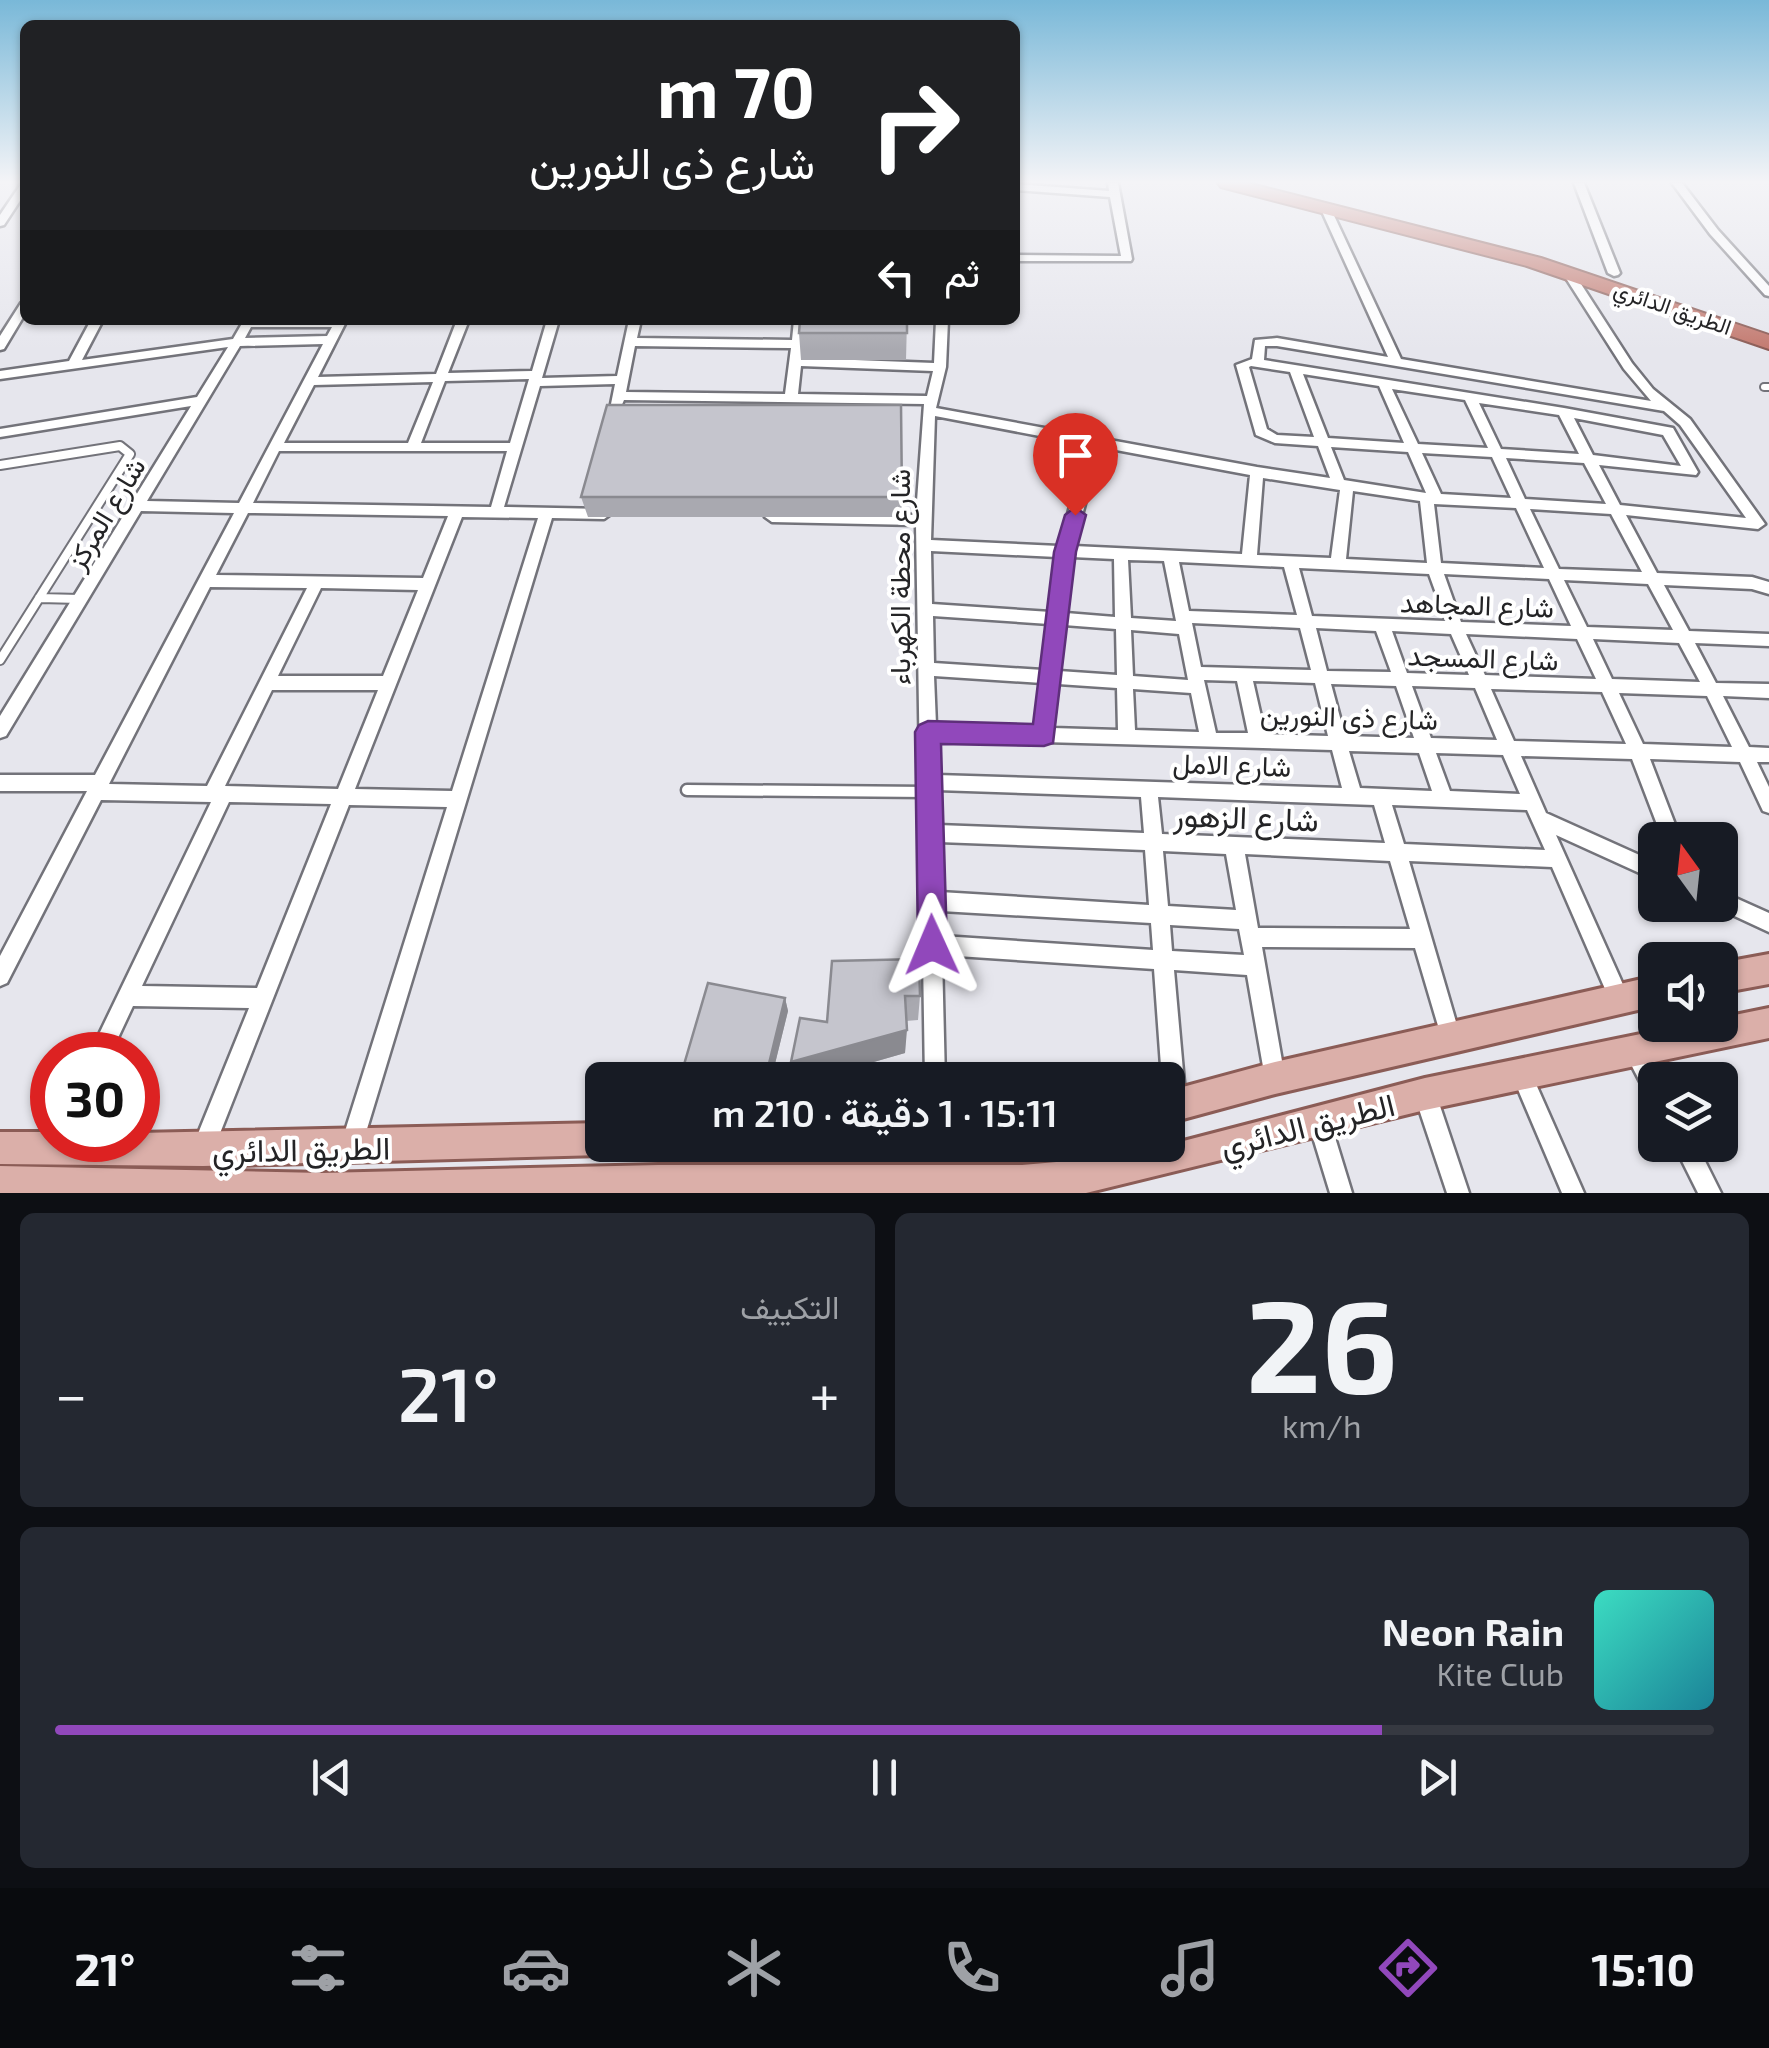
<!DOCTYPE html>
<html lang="ar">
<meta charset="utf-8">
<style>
body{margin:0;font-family:"Exo 2",Vazirmatn,sans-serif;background:#242831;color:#f1f3f6;direction:rtl;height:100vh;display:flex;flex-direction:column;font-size:38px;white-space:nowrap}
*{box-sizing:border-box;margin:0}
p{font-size:32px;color:#9ea1a6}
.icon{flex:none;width:55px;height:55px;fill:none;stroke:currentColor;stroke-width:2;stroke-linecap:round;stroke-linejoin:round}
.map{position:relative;height:1193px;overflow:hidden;direction:ltr}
.drawer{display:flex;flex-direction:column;gap:20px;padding:20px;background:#0d0f14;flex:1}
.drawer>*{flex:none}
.guide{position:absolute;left:20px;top:20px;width:1000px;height:305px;border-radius:15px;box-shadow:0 2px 8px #0004;direction:rtl;background:#202124;color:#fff;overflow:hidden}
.needle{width:65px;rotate:345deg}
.tools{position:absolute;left:1638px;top:822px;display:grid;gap:20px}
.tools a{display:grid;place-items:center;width:100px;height:100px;border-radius:15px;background:#171b24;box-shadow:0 2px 8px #0004;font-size:50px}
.speed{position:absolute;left:30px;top:1032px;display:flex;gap:20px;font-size:50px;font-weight:700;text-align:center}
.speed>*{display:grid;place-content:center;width:130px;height:130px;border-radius:50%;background:#171b24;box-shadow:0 2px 8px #0004;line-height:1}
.speed .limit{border:15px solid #d22;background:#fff;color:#111}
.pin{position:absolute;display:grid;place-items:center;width:85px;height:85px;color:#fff;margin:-102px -42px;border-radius:50% 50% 50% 0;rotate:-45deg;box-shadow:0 0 10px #0007}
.pin .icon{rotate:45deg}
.me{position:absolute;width:110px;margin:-55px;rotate:359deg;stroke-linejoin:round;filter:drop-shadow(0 0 8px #0008)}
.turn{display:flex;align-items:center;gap:35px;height:210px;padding:0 40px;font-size:45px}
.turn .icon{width:130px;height:130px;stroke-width:2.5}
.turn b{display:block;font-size:70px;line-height:85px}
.then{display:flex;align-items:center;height:95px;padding:0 40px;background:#0003;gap:20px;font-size:38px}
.big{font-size:75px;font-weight:600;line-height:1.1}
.drawer .card{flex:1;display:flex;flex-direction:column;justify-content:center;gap:15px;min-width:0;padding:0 35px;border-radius:15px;background:#242831}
.drawer .dial{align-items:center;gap:0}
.dial b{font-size:130px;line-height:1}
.song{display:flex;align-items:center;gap:30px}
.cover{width:120px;height:120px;border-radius:15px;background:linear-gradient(135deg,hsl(170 70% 55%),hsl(190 70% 35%))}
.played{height:10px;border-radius:5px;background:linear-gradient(90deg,#9148bb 80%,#363941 80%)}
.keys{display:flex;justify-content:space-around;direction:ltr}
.heat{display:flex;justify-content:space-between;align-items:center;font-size:55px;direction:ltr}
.drawer .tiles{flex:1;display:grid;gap:20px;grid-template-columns:1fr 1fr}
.card:last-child{grid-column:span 2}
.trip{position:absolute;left:585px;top:1062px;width:600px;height:100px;border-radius:15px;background:#171b24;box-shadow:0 2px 8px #0004;font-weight:600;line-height:100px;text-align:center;direction:rtl}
.tab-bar{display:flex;height:160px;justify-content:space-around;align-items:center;background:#090b0e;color:#9ea1a6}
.tab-bar .icon{width:70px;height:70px}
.tab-bar .active{color:#9148bb}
.tab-bar b{font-size:45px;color:#f1f3f6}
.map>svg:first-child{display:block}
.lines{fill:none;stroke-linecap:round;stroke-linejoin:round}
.lane-far2-casing{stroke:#73737a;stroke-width:10}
.lane-far1-casing{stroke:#73737a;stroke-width:12}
.lane-casing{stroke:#73737a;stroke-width:15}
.street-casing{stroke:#73737a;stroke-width:5}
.primary-casing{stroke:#8b5c56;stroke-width:6}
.highway-casing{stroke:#8b5c56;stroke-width:4}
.lane-far2{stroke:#fff;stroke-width:6}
.lane-far1{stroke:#fff;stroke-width:8}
.lane{stroke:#fff;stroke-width:10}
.street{fill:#fff;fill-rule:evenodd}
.primary{fill:#dbafa9;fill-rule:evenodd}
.highway{fill:#c37a70;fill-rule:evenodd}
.wall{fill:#a9a9b0}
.shaded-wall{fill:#8a8a90}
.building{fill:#c5c5cd;stroke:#8a8a90;stroke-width:2.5}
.route{fill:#9148bb;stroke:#5e2f7a;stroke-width:2.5}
.labels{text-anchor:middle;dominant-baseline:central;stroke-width:8;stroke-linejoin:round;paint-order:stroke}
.far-street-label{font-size:22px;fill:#242426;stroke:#fff}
.street-label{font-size:28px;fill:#242426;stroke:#fff}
.near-street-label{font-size:32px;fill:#242426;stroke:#fff}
</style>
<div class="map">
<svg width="1769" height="1193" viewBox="0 0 1769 1193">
<rect width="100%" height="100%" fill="#e6e6ed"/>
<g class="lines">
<g class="lane-far2-casing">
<path id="lane-far2" d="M1764,387H1769"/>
</g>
<g class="lane-far1-casing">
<path id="lane-far1" d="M0,465L120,446L130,454L0,660
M39,598L80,599"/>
</g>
<g class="lane-casing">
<path id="lane" d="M687,790L928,792"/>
</g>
<g class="street-casing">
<path id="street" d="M25,183V193L4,225L0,226V215L21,184Z
M1108,183H1118L1132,259L1131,261H1015V255L1121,256L1110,197L1015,190V184L1109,191Z
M1574,183H1584L1620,273L1618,275L1614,276L1608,273Z
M1672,183H1682L1718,230L1769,286V296L1765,295L1710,234Z
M1321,205L1330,207L1401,359L1651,401L1624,369L1562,272L1568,269L1572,270L1632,363L1653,389L1690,419L1765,524L1758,529L1626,515L1657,573L1752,577L1769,582V594L1752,589L1664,585L1689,631L1769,634V646L1695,643L1716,683L1769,684V698L1723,696L1749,747L1769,748V762H1757L1769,787V813L1763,811L1740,762L1650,759L1681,840H1663L1632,759L1521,756L1546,813L1655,862V880L1556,835L1629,998L1626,1005L1619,1008L1612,1005L1552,867L1409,861L1461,1039L1458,1046L1451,1049L1444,1046L1415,948L1262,947L1285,1078L1282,1085L1275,1088L1268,1085L1265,1078L1247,975L1174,970L1186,1105L1183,1113L1175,1116L1168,1113V1080H1162L1154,969L942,955L945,1080H925L916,525L772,522L765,517L772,512L916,515L924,404L624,400L621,407L617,408L611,404L615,384L540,386L504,507L604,509L611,514L604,519L552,518L360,1152L352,1155L344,1152L341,1144L447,807L349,805L215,1146L212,1154L204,1157L196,1154L193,1146L249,1008L133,1006L110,1055H89L211,802L101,800L7,983L0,986V956L87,791H0V775H95L234,513L141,511L6,736L0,738V716L191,406L0,437V429L197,397L228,347L0,379V371L69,361L91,320H103L82,360L233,339L244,320H347L318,377L436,374L457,320H469L448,373L532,371L547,320H559L542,378L617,376L629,320H641L637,338L792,340L794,320H806L802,358L934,363L936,320H948L946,367L936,408L1257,467L1330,478L1318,446L1275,443L1256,435L1236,365L1252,359L1255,340L1277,338L1388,357L1320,207ZM251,327H332L327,336L245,338ZM323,344L239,503L147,501L240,346ZM635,346L791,348L785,394L626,392ZM1265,346H1277L1664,411L1680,425L1746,518L1620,505L1599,465L1696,475L1698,472L1673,428L1564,408L1264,360ZM801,366L933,371L927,396L798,394ZM1251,366L1290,372L1314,437L1277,435L1267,429L1249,367ZM1303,374L1379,386L1404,443L1328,438ZM529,379L510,443H421L445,381ZM433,382L408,443H284L314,385ZM1392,389L1465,400L1488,448L1418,444ZM1479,403L1559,415L1579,454L1501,449ZM935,416L1087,445L1059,546L931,540ZM1574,418L1663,435L1681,466L1593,455ZM1100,447L1250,475L1242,554L1074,546ZM1331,447L1408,452L1426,493L1344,480ZM279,451H507L491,507L253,503ZM1422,453L1492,457L1511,498L1441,494ZM1506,458L1584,463L1606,504L1525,499ZM1263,478L1340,490L1331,558L1257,555ZM1353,491L1420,501L1427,563L1346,559ZM1434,504L1516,508L1544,568L1441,563ZM1530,509L1611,514L1642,572L1559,569ZM248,513L448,516L423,578L216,575ZM462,517L538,518L452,791L355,789ZM931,551L1057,557L1051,612L932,604ZM1072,557L1114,559L1115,617L1066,613ZM1128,560L1164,561L1176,621L1131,618ZM1179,562L1284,567L1297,615L1189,611ZM1299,568L1429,574L1446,621L1312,616ZM1444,574L1549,579L1571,626L1461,622ZM1564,580L1648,584L1673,630L1587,627ZM210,587L307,588L207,786L109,784ZM321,588L418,590L383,676H278ZM933,616L1049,624L1043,670L934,663ZM1192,623L1300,628L1311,670L1201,667ZM1064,625L1116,629L1117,675L1059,671ZM1316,628L1376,631L1391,672L1327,671ZM1131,630L1179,634L1188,680L1133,676ZM1392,631L1451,634L1469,675L1407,673ZM1466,634L1577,639L1596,679L1485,675ZM1593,639L1679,643L1700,682L1612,679ZM934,676L1042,683L1037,728L936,725ZM1204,680L1237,681L1248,733H1216ZM1253,681L1315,683L1328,736L1265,734ZM1058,684L1117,688L1118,730L1053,728ZM1331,684L1396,686L1414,738L1345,736ZM1412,686L1475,688L1497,740L1431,738ZM1133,689L1191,693L1199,732L1135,730ZM1491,689L1602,692L1626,744L1514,741ZM272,690H378L338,789L225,786ZM1619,693L1707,696L1732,747L1643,744ZM936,739L1332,750L1342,788L937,775ZM1349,751L1419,753L1432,791L1360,788ZM1436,753L1503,755L1520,794L1450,791ZM937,790L1141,797L1144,833L938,825ZM1158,797L1374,805L1385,843L1162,834ZM229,802L331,804L257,988L142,986ZM1392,805L1527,810L1545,850L1404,844ZM939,842L1145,850L1149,905L940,892ZM1163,851L1226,854L1236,910L1168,906ZM1245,854L1390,861L1410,929L1258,928ZM941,911L1151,923L1153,950L942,936ZM1170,925L1239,929L1244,955L1172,951Z
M25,302V314L4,349L0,350V336L21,303Z
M1720,891L1769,913V932L1713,906L1720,905Z
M1633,1039L1640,1042L1661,1080H1655V1101L1648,1097L1623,1049L1626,1042Z
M1521,1063L1528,1066L1584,1193H1562L1511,1073L1514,1066Z
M1425,1083L1432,1087L1436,1094L1469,1193H1447L1414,1094L1418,1087Z
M1319,1110L1327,1113L1330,1121L1352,1193H1330L1308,1121L1311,1113Z
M1674,1145H1697L1721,1193H1698Z"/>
</g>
<g class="primary-casing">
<path id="primary" d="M1769,954V984L1720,993V963Z
M1655,976V1006L1275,1094L1168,1123V1091L1275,1062Z
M1769,1008V1038L1425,1110L1086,1193H0V1166L322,1173L658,1165H1022L1102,1158L1168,1145L1425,1078L1685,1025H1720V1018Z
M602,1123V1145H616L613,1150L602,1155L203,1166L0,1164V1132H52V1140H138V1133Z"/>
</g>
<g class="highway-casing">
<path id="highway" d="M1218,183H1247L1541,258L1769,335V349L1527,266L1221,187Z"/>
</g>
<use href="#lane-far2" class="lane-far2"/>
<use href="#lane-far1" class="lane-far1"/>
<use href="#lane" class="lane"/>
<use href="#street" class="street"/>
<use href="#primary" class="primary"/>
<use href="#highway" class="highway"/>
</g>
<path class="wall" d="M907,320L906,360H801L799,333Z
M581,497H902V517H588Z
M832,961L920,996L918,1020L906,1021L905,1053L811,1080H796L791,1062L827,1022Z
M785,998L788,1011L771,1080L690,1079L683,1068Z"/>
<path class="shaded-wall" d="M785,998L788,1011L771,1080H765Z
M907,1030L905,1053L811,1080H796L791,1062Z"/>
<path class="building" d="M800,320H907V333H799Z
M607,405H901L902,497H581Z
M919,959L920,996H905L907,1030L791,1062L800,1018L827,1022L832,961Z
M708,983L785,998L765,1080H745L683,1068Z"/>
<linearGradient id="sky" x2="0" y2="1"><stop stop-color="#79b8d8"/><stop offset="0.52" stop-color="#f4f4f7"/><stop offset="1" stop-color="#f4f4f7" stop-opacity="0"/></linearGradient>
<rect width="1769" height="350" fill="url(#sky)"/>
<path class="route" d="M1075,507L1086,515L1076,552L1053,743L1044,746L941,744L947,945L943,955L932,959L922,955L918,945L915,732L919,725L928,721L1033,724L1054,552L1065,515Z"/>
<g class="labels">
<g class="far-street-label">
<text transform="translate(1673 307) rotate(19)">الطريق الدائري</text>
</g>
<g class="street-label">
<text transform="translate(105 513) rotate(-59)">شارع المركز</text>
<text transform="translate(899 577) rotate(-90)">شارع محطة الكهرباء</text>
<text transform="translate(1477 604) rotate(2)">شارع المجاهد</text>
<text transform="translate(1483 657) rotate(2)">شارع المسجد</text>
<text transform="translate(1349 716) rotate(2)">شارع ذى النورين</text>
<text transform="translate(1232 764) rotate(2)">شارع الامل</text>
</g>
<g class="near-street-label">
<text transform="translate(1246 816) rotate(2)">شارع الزهور</text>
<text transform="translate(1307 1124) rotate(-14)">الطريق الدائري</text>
<text transform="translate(301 1148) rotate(-1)">الطريق الدائري</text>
</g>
</g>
</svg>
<div class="tools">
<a><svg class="needle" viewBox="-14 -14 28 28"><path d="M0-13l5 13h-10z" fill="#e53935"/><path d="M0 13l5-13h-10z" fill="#9ea1a6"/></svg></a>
<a><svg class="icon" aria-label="sound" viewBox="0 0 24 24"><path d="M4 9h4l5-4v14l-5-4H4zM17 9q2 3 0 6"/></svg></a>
<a><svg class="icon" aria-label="layers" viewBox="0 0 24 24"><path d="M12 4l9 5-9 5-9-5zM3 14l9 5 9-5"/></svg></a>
</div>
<div class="speed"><div class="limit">30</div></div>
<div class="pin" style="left:1075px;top:515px;background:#d93025"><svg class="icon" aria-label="arrive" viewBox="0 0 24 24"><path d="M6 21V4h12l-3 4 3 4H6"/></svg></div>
<svg class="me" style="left:932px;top:945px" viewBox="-20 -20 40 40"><path d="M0-17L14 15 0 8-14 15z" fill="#9148bb" stroke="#fff" stroke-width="4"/></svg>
<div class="trip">15:11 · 1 دقيقة · 210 m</div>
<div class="guide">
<div class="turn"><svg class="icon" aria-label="right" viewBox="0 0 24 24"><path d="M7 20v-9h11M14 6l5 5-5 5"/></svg><div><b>70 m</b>شارع ذى النورين</div></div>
<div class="then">ثم<svg class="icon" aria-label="left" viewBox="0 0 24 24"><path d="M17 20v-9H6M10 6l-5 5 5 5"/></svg></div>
</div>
</div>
<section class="drawer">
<div class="tiles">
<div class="card dial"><b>26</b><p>km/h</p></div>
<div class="card"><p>التكييف</p>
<div class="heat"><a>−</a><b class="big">21°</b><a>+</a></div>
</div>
<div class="card">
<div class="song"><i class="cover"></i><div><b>Neon Rain</b><p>Kite Club</p></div></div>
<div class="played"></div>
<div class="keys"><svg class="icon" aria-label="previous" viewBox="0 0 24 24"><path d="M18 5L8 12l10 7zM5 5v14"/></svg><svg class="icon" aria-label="pause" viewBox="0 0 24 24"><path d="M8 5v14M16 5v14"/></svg><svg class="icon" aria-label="next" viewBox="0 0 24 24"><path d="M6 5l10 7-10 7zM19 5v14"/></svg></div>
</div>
</div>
</section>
<nav class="tab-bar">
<b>15:10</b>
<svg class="icon active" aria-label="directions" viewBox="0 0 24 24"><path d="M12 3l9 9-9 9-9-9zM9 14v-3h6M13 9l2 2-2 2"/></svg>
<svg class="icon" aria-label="music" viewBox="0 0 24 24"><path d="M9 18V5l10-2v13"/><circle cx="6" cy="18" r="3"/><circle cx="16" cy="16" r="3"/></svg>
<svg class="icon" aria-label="phone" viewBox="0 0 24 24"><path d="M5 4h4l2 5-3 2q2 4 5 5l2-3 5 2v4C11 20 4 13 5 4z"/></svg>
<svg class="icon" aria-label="climate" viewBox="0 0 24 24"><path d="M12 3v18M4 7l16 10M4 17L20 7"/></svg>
<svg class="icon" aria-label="car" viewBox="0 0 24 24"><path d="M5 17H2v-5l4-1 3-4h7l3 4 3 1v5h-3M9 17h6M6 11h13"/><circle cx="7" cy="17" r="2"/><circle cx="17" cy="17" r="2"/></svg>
<svg class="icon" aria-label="filters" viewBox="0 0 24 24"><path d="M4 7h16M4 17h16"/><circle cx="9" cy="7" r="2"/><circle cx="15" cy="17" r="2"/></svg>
<b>21°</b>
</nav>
